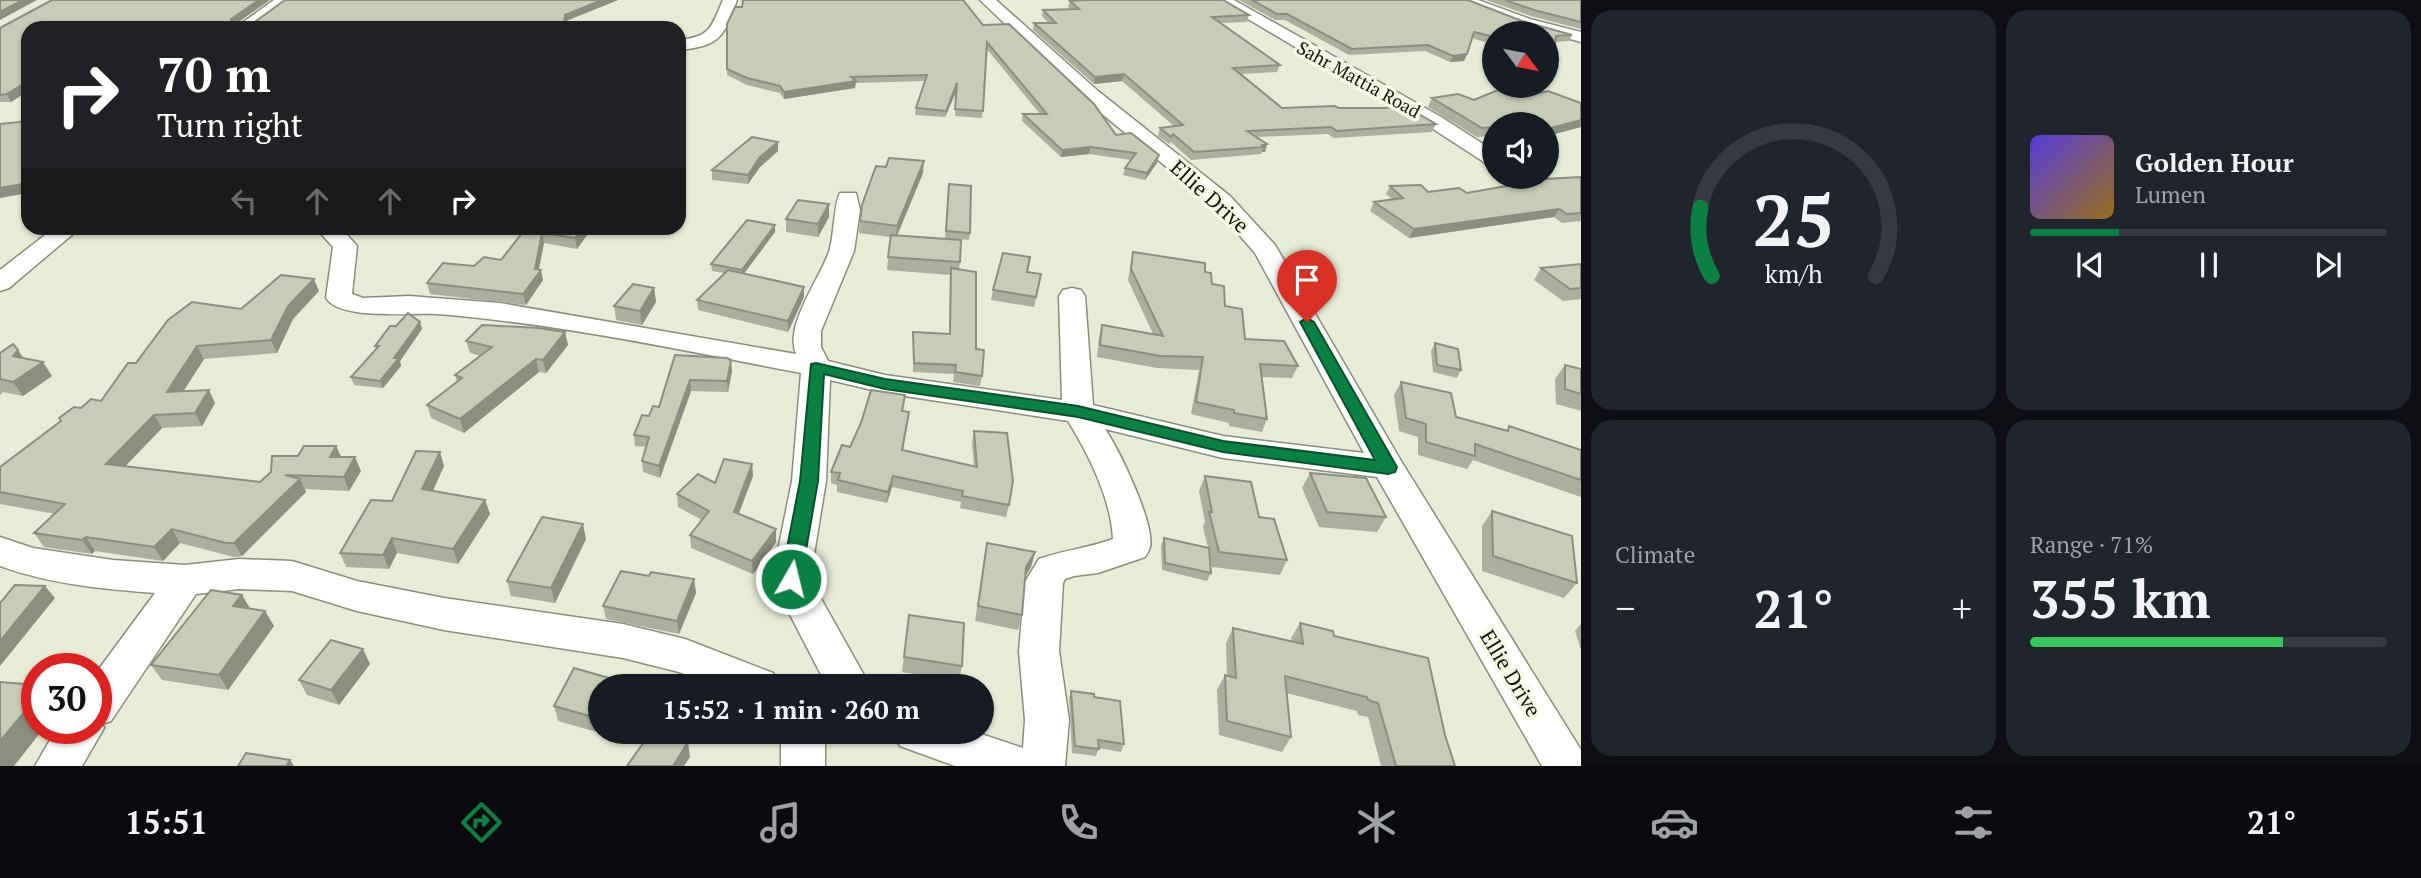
<!DOCTYPE html>
<meta charset="utf-8">
<style>
body{margin:0;font-family:"PT Serif",serif;background:#20242c;color:#f1f3f6;height:100vh;display:flex;flex-direction:column;font-size:26px;white-space:nowrap}
*{box-sizing:border-box;margin:0}
p{font-size:23px;color:#9ea1a6}
.icon{flex:none;width:38px;height:38px;fill:none;stroke:currentColor;stroke-width:2;stroke-linecap:round;stroke-linejoin:round}
.map{position:relative;flex:1;overflow:hidden}
.sheet{display:flex;flex-direction:column;gap:10px;padding:10px;background:#0d0f14;width:840px}
.sheet>*{flex:none}
.guide{position:absolute;left:21px;top:21px;width:665px;height:214px;border-radius:21px;box-shadow:0 2px 5px #0004;background:#202124;color:#fff;overflow:hidden}
.needle{width:46px;rotate:122deg}
.buttons{position:absolute;left:1482px;top:21px;display:grid;gap:14px}
.buttons a{display:grid;place-items:center;width:77px;height:77px;border-radius:50%;background:#171b24;box-shadow:0 2px 5px #0004;font-size:35px}
.speed{position:absolute;left:21px;top:653px;display:flex;gap:14px;font-size:35px;font-weight:700;text-align:center}
.speed>*{display:grid;place-content:center;width:91px;height:91px;border-radius:50%;background:#171b24;box-shadow:0 2px 5px #0004;line-height:1}
.speed .limit{border:10px solid #d22;background:#fff;color:#111}
.pin{position:absolute;display:grid;place-items:center;width:60px;height:60px;color:#fff;margin:-72px -30px;border-radius:50% 50% 50% 0;rotate:-45deg;box-shadow:0 0 7px #0007}
.pin .icon{rotate:45deg}
.me{position:absolute;width:77px;margin:-38px;rotate:8deg;stroke-linejoin:round;filter:drop-shadow(0 0 5px #0008)}
.turn{display:flex;align-items:center;gap:24px;height:147px;padding:0 21px;font-size:32px}
.turn .icon{width:91px;height:91px;stroke-width:2.5}
.turn b{display:block;font-size:49px;line-height:60px}
.lanes{display:flex;align-items:center;height:66px;padding:0 21px;background:#0003;justify-content:center;gap:35px;direction:ltr}
.lanes .off{opacity:.35}
.big{font-size:52px;font-weight:600;line-height:1.1}
.sheet .widget{flex:1;display:flex;flex-direction:column;justify-content:center;gap:10px;min-width:0;padding:0 24px;border-radius:21px;background:#20242c}
.sheet .dial{align-items:center;gap:0}
.dial svg{height:182px;overflow:visible;fill:none;stroke:#363941;stroke-width:7;stroke-linecap:round;text-anchor:middle}
.dial text{fill:#f1f3f6;stroke:none}
.song{display:flex;align-items:center;gap:21px}
.cover{width:84px;height:84px;border-radius:10px;background:linear-gradient(135deg,hsl(250 70% 55%),hsl(40 70% 35%))}
.played{height:7px;border-radius:4px;background:linear-gradient(90deg,#0b8043 25%,#363941 25%)}
.keys{display:flex;justify-content:space-around;direction:ltr}
.heat{display:flex;justify-content:space-between;align-items:center;font-size:38px;direction:ltr}
.charge{height:10px;border-radius:5px;background:linear-gradient(90deg,#34c759 71%,#363941 0)}
.sheet .tiles{flex:1;display:grid;gap:10px;grid-template-columns:repeat(2,1fr)}
.trip{position:absolute;left:588px;top:674px;width:406px;height:70px;border-radius:35px;background:#171b24;box-shadow:0 2px 5px #0004;font-weight:600;line-height:70px;text-align:center}
.tabs{display:flex;height:112px;justify-content:space-around;align-items:center;background:#090b0e;color:#9ea1a6}
.tabs .icon{width:49px;height:49px}
.tabs .current{color:#0b8043}
.tabs b{font-size:32px;color:#f1f3f6}
main{display:flex;flex:1;min-height:0}
.map>svg:first-child{display:block}
.lines{fill:none;stroke-linecap:round;stroke-linejoin:round}
.minor-casing{stroke:#8a8f7b;stroke-width:3}
.minor{fill:#fff;fill-rule:evenodd}
.wall{fill:#abaf9d}
.shaded-wall{fill:#8b8f80}
.building{fill:#c7ccb7;stroke:#8b8f80;stroke-width:2}
.route{fill:#0b8043;stroke:#07532c;stroke-width:2}
.labels{text-anchor:middle;dominant-baseline:central;stroke-width:7;stroke-linejoin:round;paint-order:stroke}
.far-street-label{font-size:18px;fill:#12140d;stroke:#f4fae4}
.street-label{font-size:21px;fill:#12140d;stroke:#f4fae4}
</style>
<main>
<div class="map">
<svg width="1581" height="766" viewBox="0 0 1581 766">
<rect width="100%" height="100%" fill="#e7ecd7"/>
<g class="lines">
<g class="minor-casing">
<path id="minor" d="M274,0H291L253,28H235Z
M723,0H737C724,37 720,46 679,50V40C711,37 711,27 723,0Z
M980,0H996L1098,91L1230,196L1275,245L1401,461L1581,750V766H1542L1377,477L1223,458L1105,429C1119,449 1155,524 1150,547C1149,551 1147,554 1145,557L1098,573L1074,576L1065,579L1063,583L1059,651L1069,720L1065,766H955L900,746L893,732H975L1023,748L1025,720L1019,651L1025,582L1039,559C1064,550 1089,548 1113,539C1111,499 1089,455 1068,421L885,393L830,380L826,481L810,579L870,686H827L772,580L792,481L801,373C681,350 560,324 438,314C411,312 341,321 326,298L333,247L316,228H341L357,246L352,294L363,298L409,296L500,303L796,354C784,326 819,280 829,252C834,238 834,202 840,193H856L860,210L854,251L821,331V347L828,361L885,375L1062,400L1059,296L1063,290L1072,288L1081,290L1085,296L1093,405L1223,436L1364,453L1255,253L1214,206L1084,99Z
M1216,0H1234L1441,117L1494,151V166L1487,164L1427,125Z
M1457,0H1478L1530,19L1581,32V42L1520,25Z
M1506,177H1530L1537,184L1534,189C1522,192 1513,187 1506,177Z
M54,228H80L9,288L0,291V270Z
M0,537L33,548L113,560L185,565L239,559L292,561L357,581L444,598L623,624L685,639L773,673L779,686H713L679,672L623,658L444,630L357,611L292,591L239,589L196,594L111,721L102,724L104,728L82,766H35L57,728H96V673L155,593C103,589 49,584 0,566Z
M781,732H825V766H781Z"/>
</g>
<use href="#minor" class="minor"/>
</g>
<path class="wall" d="M285,0H618L566,21V24L28,28V91L11,102H0V28L252,24Z
M1239,0H1468L1522,21L1572,35L1569,41L1555,42L1552,50L1547,51V33H1494V45L1472,38L1464,61L1450,62L1425,51L1349,55L1285,20H1275Z
M1486,0H1581V29L1531,16Z
M1070,1L1249,15L1247,22L1220,23L1280,65L1277,72L1240,74L1282,108H1339L1436,124L1432,132L1334,138L1328,134L1257,137L1267,144L1265,152H1262L1261,154L1191,160L1171,142L1169,144L1158,136L1160,128L1174,126L1122,81L1094,84L1033,30L1034,23H1048L1042,16L1043,10L1071,9L1068,7Z
M727,24L983,25L1116,135L1159,155L1157,163L1145,180L1123,175L1125,168L1131,160L1089,154L1061,157L1022,121L1023,114H1040L986,48L982,118L955,116L957,90L945,117L915,115L916,108L925,81L856,83L855,88L784,99L780,93L747,85L727,75Z
M1531,95L1581,103V127L1547,136V124H1494V136L1477,137L1428,107L1432,98L1474,100Z
M778,151L760,167L748,184L712,180V170Z
M923,173L897,236L960,262L959,269L982,376L980,386L953,382L954,374L913,372V332L949,334L950,275L887,270L890,237L859,233L860,221Z
M1581,177V221L1562,223L1554,217L1409,238L1370,211L1374,202L1392,199L1386,194L1390,186L1428,192L1467,193Z
M949,184L970,233L969,240L945,238Z
M829,204V217L818,237L786,232V219Z
M526,228H592L577,249L544,243L539,269L543,280L526,305L430,294L427,283L474,266L501,260Z
M775,232L744,274L804,297L788,332L698,310L697,300L724,273L712,271L711,264Z
M1133,252L1205,272L1245,339L1298,366L1292,378L1261,377L1267,419L1262,432L1229,426V423L1191,414L1199,370L1157,368L1097,357L1099,337L1102,325L1153,334L1128,280Z
M1581,264V299L1563,301L1534,280L1541,268Z
M1041,274L1034,307L991,300L993,290Z
M654,288L656,302L642,325L616,320L614,306Z
M319,291L293,319L277,353L204,359L183,391L215,403L202,426L162,428L125,466L260,482L298,456L336,446L341,457L361,471L349,491L305,489L306,492L242,556L234,557L180,543L163,561L95,551L92,554L44,547L34,533L55,514L0,504V467L81,408L101,401L136,363L241,309Z
M422,329L400,361L401,366L383,388L354,385L351,377L376,349L375,346Z
M565,332L568,345L546,373L539,372L464,433L431,418L427,405L457,382L455,375L480,356L470,353L466,341Z
M1435,343L1461,370L1457,378L1433,372L1431,351Z
M0,353L24,358L52,376L23,396L3,392L0,395Z
M675,355L732,371L728,392L691,391L660,478L643,472L642,461L646,447L635,446L634,435L649,416L659,407Z
M1565,365L1581,369V411L1556,404L1555,379Z
M1401,382L1456,417L1506,431L1509,426L1581,450V497L1473,460L1467,469L1418,455V437L1399,431L1394,395Z
M903,411L909,412L903,451L974,466L972,443L974,431L1009,505L1006,517L960,508L961,502L892,487L887,503L837,492V485L831,483V472L850,447Z
M752,464L753,476L739,514L776,542L753,574L691,548L690,535L702,520L678,507L677,494L715,483Z
M444,466L433,491L485,500L490,514L458,564L397,553L389,569L346,567L340,553L392,501Z
M1310,473L1386,517L1377,532L1319,527L1302,488Z
M1205,476L1259,517L1287,560L1280,575L1212,567L1210,556L1211,573L1207,581L1162,570L1161,546L1164,538L1208,547L1203,527L1205,522L1199,491Z
M1492,511L1577,583L1564,598L1482,571V526Z
M586,539L555,603L511,596L507,581Z
M987,543L1035,552L1031,567L1025,577L1022,615L1018,630L975,621Z
M649,576L694,579L696,593L679,634L606,619L603,606Z
M242,595L250,609L274,626L228,690L162,680L151,665Z
M909,615L962,666L959,681L902,672Z
M1300,623L1334,636L1445,735L1455,766H1381L1368,717L1358,715L1357,711L1286,693L1291,737L1282,752L1219,735L1217,690L1225,675L1227,676L1226,643L1233,628L1292,642L1291,638Z
M1581,624V650L1575,631Z
M370,664L339,705L307,695L299,680Z
M616,680L600,733L558,721L554,706Z
M1071,691L1094,697L1124,744L1121,752L1099,748L1096,756L1072,753L1069,698Z"/>
<path class="shaded-wall" d="M23,0H37L0,20V12Z
M259,0H270L233,26L231,23V19Z
M602,0H618L566,21L565,28L564,23L565,15Z
M1555,44L1552,50L1547,51V45Z
M1467,54L1464,61L1450,62L1453,56Z
M1124,74L1122,81L1094,84L1095,77Z
M28,81V91L11,102L7,94Z
M856,81L855,88L784,99V92Z
M957,83V90L945,117L946,111Z
M1581,120V127L1547,136V129Z
M778,142V151L760,167L748,184V175L760,157Z
M1267,144L1265,152H1262L1264,147L1262,145Z
M1090,147L1089,154L1061,157L1062,150Z
M1159,155L1157,163L1145,180L1147,173Z
M924,161L923,173L896,238L897,226Z
M28,183V193L0,198V188Z
M829,204V217L818,237V224Z
M1559,209L1554,217L1409,238L1414,229Z
M775,225V232L742,276V270Z
M583,228H592L577,249L575,238Z
M542,233L544,243L538,273L541,270L543,280L526,305L523,294L535,269Z
M314,279L319,291L293,319L277,353L271,340L288,306Z
M804,287V297L788,332V321Z
M654,288L656,302L642,325L640,311Z
M420,322L422,329L400,361L401,366L383,388L380,381L394,358Z
M565,332L568,345L546,373L543,360Z
M197,346L204,359L174,406L167,392Z
M18,350L27,364L13,356Z
M536,359L539,372L464,433L460,419Z
M731,360L732,371L728,392L727,381Z
M43,362L52,376L23,396L13,382Z
M690,380L691,391L660,478L659,466Z
M209,390L215,403L202,426L195,413Z
M154,415L162,428L114,478L106,464Z
M336,446L342,459L330,457Z
M440,452L444,466L427,503L422,489Z
M355,457L361,471L349,491L344,477Z
M752,464L753,476L734,525V512Z
M893,476L892,487L887,503L888,492Z
M300,479L306,492L242,556L234,543Z
M485,500L490,514L458,564L453,549Z
M583,524L586,539L555,603L551,588Z
M172,529L180,543L163,561L154,547Z
M776,529V542L753,574L752,561Z
M86,537L95,551L92,554L82,540Z
M392,538L397,553L389,569L383,555Z
M1035,552L1031,567L1022,582L1026,567Z
M694,579L696,593L679,634L677,621Z
M45,586L55,598L0,666V641Z
M242,595L251,610L233,606Z
M265,611L274,626L228,690L219,675Z
M363,649L370,664L339,705L331,690Z
M37,697V728H44L14,766H0V741Z
M600,711L601,732L600,733L597,718Z
M688,742L690,757L684,766H673Z
M290,760L294,766H286Z"/>
<path class="building" d="M0,0H23L0,12Z
M52,0H259L231,19V23L252,24L285,0H602L565,15L564,23L584,28H28V81L7,94L0,95V28Z
M743,0H963L983,25L1009,24L1094,104L1116,135L1131,133L1159,155L1147,173L1125,168L1136,153L1090,147L1062,150L1023,114H1047L987,42L983,111L955,109L957,83L946,111L916,108L927,75L851,77L856,81L784,92L780,86L747,78L727,69V24L735,7H742Z
M1083,0H1223L1249,15L1212,17L1280,65L1233,68L1282,108L1335,106L1339,108H1385L1403,105L1436,124L1337,131L1331,127L1247,131L1267,144L1262,145L1264,147L1194,152L1173,134L1171,137L1160,128L1183,125L1124,74L1095,77L1034,23H1056L1043,10L1079,9L1070,1Z
M1252,0H1468L1522,21L1572,35L1556,36L1555,44L1547,45V33H1494V37L1474,32L1467,54L1453,56L1428,45L1352,49L1287,14H1277Z
M1505,0H1581V22L1534,10Z
M1505,87L1531,95L1548,91L1581,103V120L1547,129V124H1494V127L1482,128L1432,98L1458,94L1474,100Z
M28,121V183L0,188V124Z
M752,137L778,142L760,157L748,175L712,170Z
M889,158L924,161L897,226L860,221L862,205L876,166L886,167Z
M1581,177V213L1567,214L1559,209L1414,229L1374,202L1403,198L1390,186L1421,185L1428,192L1459,188L1467,193L1523,183H1539L1544,179Z
M949,184L971,186L970,233L946,231Z
M798,200L829,204L818,224L786,219Z
M747,220L775,225L742,270L711,264Z
M526,228H583L575,238L542,233L535,269L541,270L523,294L427,283L443,263L474,266L484,257L501,260Z
M891,235L961,240L960,262L888,257Z
M1133,252L1205,263V272L1211,273L1212,284L1224,286L1225,306L1242,309L1245,339L1284,341L1298,366L1260,364L1267,419L1234,413V410L1196,402L1203,357L1160,356L1100,345L1102,325L1163,336L1131,269Z
M1003,253L1030,257L1027,272L1041,274L1036,297L993,290Z
M1581,264V288L1570,289L1541,268Z
M951,268L976,272V349L984,350L982,376L955,372L956,365L914,363L913,332L950,334Z
M728,270L804,287L788,321L697,300Z
M281,275L314,279L288,306L271,340L197,346L167,392L209,390L195,413L154,415L106,464L260,482L271,472L272,456H298L304,446H336L330,457H355L344,477L285,475L300,479L234,543H226L172,529L154,547L86,537L82,540L34,533L65,504L0,492V467L61,421L59,418L74,407L81,408L91,399L101,401L128,363H136L168,320L192,302L241,309Z
M633,284L654,288L640,311L614,306Z
M408,313L420,322L394,358H399L380,381L351,377L379,346H375L390,326H396Z
M482,325L539,328L565,332L543,360L536,359L460,419L427,405L462,378L455,375L492,347L466,341Z
M1435,343L1458,349L1461,370L1437,365Z
M13,344L18,350L13,356L43,362L13,382L0,379V353Z
M675,355L727,358L731,360L727,381L690,380L659,466L642,461L649,437L634,435L642,415L649,416L653,406L659,407Z
M1565,365L1581,369V394L1565,389Z
M1401,382L1451,393L1456,417L1508,431L1509,426L1581,450V480L1475,444V456L1426,442V424L1406,418Z
M871,390L905,395L902,411L909,412L902,450L977,467L974,431L1007,433L1013,481L1009,505L962,496L963,491L893,476L888,492L838,480L840,473L831,472L842,445L850,447L861,423Z
M416,451L440,452L422,489L485,500L453,549L392,538L383,555L340,553L371,500L392,501Z
M724,459L752,464L734,512L776,529L752,561L690,535L709,511L677,494L698,474L715,483Z
M1310,473L1366,478L1386,517L1327,512Z
M1205,476L1251,482L1259,517L1274,519L1287,560L1219,552L1209,512H1212Z
M1492,511L1572,536L1577,583L1493,556Z
M542,517L583,524L551,588L507,581Z
M1164,538L1209,548L1211,573L1165,563Z
M987,543L1035,552L1026,567L1022,615L978,606Z
M621,571L649,576L651,572L694,579L677,621L603,606Z
M15,585L45,586L0,641V603Z
M211,590L242,595L233,606L265,611L219,675L151,665Z
M909,615L964,623L962,666L904,657Z
M1300,623L1333,631L1334,636L1428,658L1445,735L1455,766H1396L1378,703L1368,700L1367,697L1285,676L1291,737L1227,721L1225,675L1236,678L1233,628L1303,644Z
M331,640L363,649L331,690L299,680Z
M574,668L616,680L613,686H600V711L597,718L554,706Z
M0,682L37,685V697L0,741Z
M1071,691L1094,694V697L1120,701L1124,744L1098,740L1099,749L1075,746Z
M651,732H667L688,742L673,766H627Z
M246,753L290,760L286,766H238Z"/>
<path class="route" d="M1307,318L1314,322L1397,467L1395,472L1388,474L1223,452L1078,417L885,389L824,374L818,481L801,579L798,585L791,587L784,585L781,579L800,481L811,364L816,363L885,379L1078,406L1223,441L1375,460L1300,322Z"/>
<g class="labels">
<g class="far-street-label">
<text transform="translate(1359 79) rotate(29)">Sahr Mattia Road</text>
</g>
<g class="street-label">
<text transform="translate(1210 196) rotate(42)">Ellie Drive</text>
<text transform="translate(1511 673) rotate(59)">Ellie Drive</text>
</g>
</g>
</svg>
<div class="buttons">
<a><svg class="needle" viewBox="-14 -14 28 28"><path d="M0-13l5 13h-10z" fill="#e53935"/><path d="M0 13l5-13h-10z" fill="#9ea1a6"/></svg></a>
<a><svg class="icon" aria-label="sound" viewBox="0 0 24 24"><path d="M4 9h4l5-4v14l-5-4H4zM17 9q2 3 0 6"/></svg></a>
</div>
<div class="speed"><div class="limit">30</div></div>
<div class="pin" style="left:1307px;top:322px;background:#d93025"><svg class="icon" aria-label="arrive" viewBox="0 0 24 24"><path d="M6 21V4h12l-3 4 3 4H6"/></svg></div>
<svg class="me" style="left:791px;top:579px" viewBox="-20 -20 40 40"><circle r="17" fill="#0b8043" stroke="#fff" stroke-width="3"/><path d="M0-11L8 9 0 5-8 9z" fill="#fff"/></svg>
<div class="trip">15:52 · 1 min · 260 m</div>
<div class="guide">
<div class="turn"><svg class="icon" aria-label="right" viewBox="0 0 24 24"><path d="M7 20v-9h11M14 6l5 5-5 5"/></svg><div><b>70 m</b>Turn right</div></div>
<div class="lanes"><svg class="icon off" aria-label="left" viewBox="0 0 24 24"><path d="M17 20v-9H6M10 6l-5 5 5 5"/></svg><svg class="icon off" aria-label="ahead" viewBox="0 0 24 24"><path d="M12 20V5M6 11l6-6 6 6"/></svg><svg class="icon off" aria-label="ahead" viewBox="0 0 24 24"><path d="M12 20V5M6 11l6-6 6 6"/></svg><svg class="icon" aria-label="right" viewBox="0 0 24 24"><path d="M7 20v-9h11M14 6l5 5-5 5"/></svg></div>
</div>
</div>
<section class="sheet">
<div class="tiles">
<div class="widget dial"><svg viewBox="0 0 100 80">
<path d="M14 69A42 42 0 1 1 86 69"/>
<path d="M14 69A42 42 0 0 1 9 39" stroke="#0b8043"/>
<text x="50" y="56" font-size="32" font-weight="700">25</text>
<text x="50" y="72" font-size="11">km/h</text>
</svg></div>
<div class="widget">
<div class="song"><i class="cover"></i><div><b>Golden Hour</b><p>Lumen</p></div></div>
<div class="played"></div>
<div class="keys"><svg class="icon" aria-label="previous" viewBox="0 0 24 24"><path d="M18 5L8 12l10 7zM5 5v14"/></svg><svg class="icon" aria-label="pause" viewBox="0 0 24 24"><path d="M8 5v14M16 5v14"/></svg><svg class="icon" aria-label="next" viewBox="0 0 24 24"><path d="M6 5l10 7-10 7zM19 5v14"/></svg></div>
</div>
<div class="widget"><p>Climate</p>
<div class="heat"><a>−</a><b class="big">21°</b><a>+</a></div>
</div>
<div class="widget"><p>Range · 71%</p><b class="big">355 km</b><div class="charge"></div></div>
</div>
</section>
</main>
<nav class="tabs">
<b>15:51</b>
<svg class="icon current" aria-label="directions" viewBox="0 0 24 24"><path d="M12 3l9 9-9 9-9-9zM9 14v-3h6M13 9l2 2-2 2"/></svg>
<svg class="icon" aria-label="music" viewBox="0 0 24 24"><path d="M9 18V5l10-2v13"/><circle cx="6" cy="18" r="3"/><circle cx="16" cy="16" r="3"/></svg>
<svg class="icon" aria-label="phone" viewBox="0 0 24 24"><path d="M5 4h4l2 5-3 2q2 4 5 5l2-3 5 2v4C11 20 4 13 5 4z"/></svg>
<svg class="icon" aria-label="climate" viewBox="0 0 24 24"><path d="M12 3v18M4 7l16 10M4 17L20 7"/></svg>
<svg class="icon" aria-label="car" viewBox="0 0 24 24"><path d="M5 17H2v-5l4-1 3-4h7l3 4 3 1v5h-3M9 17h6M6 11h13"/><circle cx="7" cy="17" r="2"/><circle cx="17" cy="17" r="2"/></svg>
<svg class="icon" aria-label="filters" viewBox="0 0 24 24"><path d="M4 7h16M4 17h16"/><circle cx="9" cy="7" r="2"/><circle cx="15" cy="17" r="2"/></svg>
<b>21°</b>
</nav>
